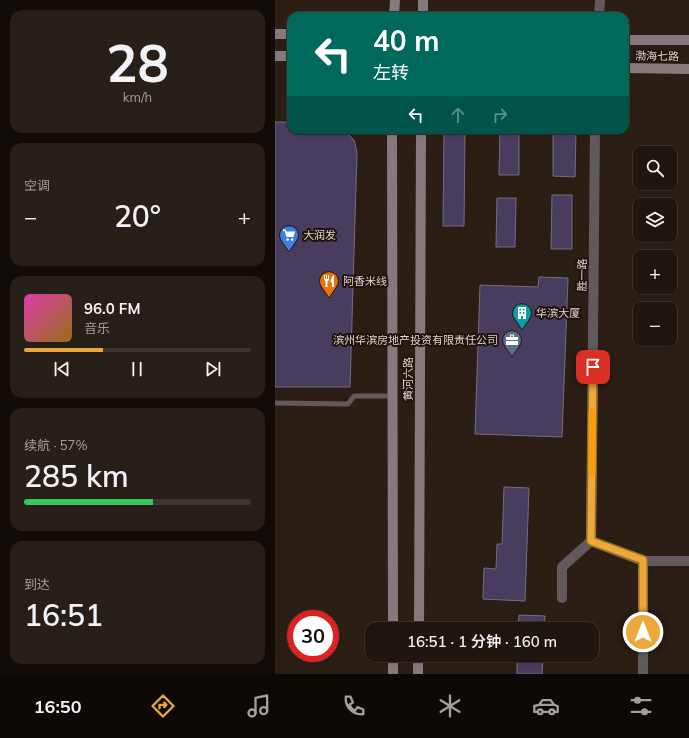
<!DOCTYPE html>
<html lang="zh">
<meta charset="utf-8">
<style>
body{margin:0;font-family:Mulish,"Noto Sans SC",sans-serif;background:#281f19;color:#f1f3f6;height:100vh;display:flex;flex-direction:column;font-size:15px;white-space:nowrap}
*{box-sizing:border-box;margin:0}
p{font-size:13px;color:#a29f9f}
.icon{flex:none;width:22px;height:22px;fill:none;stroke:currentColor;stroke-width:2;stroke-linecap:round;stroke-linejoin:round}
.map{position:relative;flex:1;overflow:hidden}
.sheet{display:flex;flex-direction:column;gap:10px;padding:10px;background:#120c09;width:275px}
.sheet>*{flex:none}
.hud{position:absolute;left:12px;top:12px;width:342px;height:122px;border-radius:12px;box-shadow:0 1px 3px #0004,0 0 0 1px #3d3530;background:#00695c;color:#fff;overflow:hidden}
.tools{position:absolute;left:358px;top:146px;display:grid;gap:8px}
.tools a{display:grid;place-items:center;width:44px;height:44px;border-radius:8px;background:#201610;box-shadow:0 1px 3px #0004,0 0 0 1px #3d3530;font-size:20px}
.speed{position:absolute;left:12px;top:610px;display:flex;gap:8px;font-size:20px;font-weight:700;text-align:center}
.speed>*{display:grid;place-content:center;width:52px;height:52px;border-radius:50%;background:#201610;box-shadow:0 1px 3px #0004,0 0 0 1px #3d3530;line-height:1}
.speed .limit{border:6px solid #d22;background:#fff;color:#111}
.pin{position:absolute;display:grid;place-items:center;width:34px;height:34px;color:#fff;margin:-17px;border-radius:8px;box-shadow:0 2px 6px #0006}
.me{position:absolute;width:44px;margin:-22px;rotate:0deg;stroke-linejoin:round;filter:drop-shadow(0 0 3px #0008)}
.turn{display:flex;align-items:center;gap:14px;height:84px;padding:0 20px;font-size:18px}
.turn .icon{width:52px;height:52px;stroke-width:2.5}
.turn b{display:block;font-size:28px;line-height:34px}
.lanes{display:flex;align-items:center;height:38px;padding:0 20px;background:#0003;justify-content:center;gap:20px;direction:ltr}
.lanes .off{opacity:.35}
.big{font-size:30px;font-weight:600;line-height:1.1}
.sheet .card{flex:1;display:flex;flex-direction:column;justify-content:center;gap:6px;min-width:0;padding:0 14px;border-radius:12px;background:#281f19}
.sheet .dial{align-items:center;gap:0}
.dial b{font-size:52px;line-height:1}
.song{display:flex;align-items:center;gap:12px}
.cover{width:48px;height:48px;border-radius:6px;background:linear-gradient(135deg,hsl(320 70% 55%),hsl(40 70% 35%))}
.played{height:4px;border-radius:2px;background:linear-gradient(90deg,#eda83c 35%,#3d3530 35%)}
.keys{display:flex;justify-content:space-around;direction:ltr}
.heat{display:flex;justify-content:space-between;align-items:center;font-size:22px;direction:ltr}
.charge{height:6px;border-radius:3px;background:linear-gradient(90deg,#34c759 57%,#3d3530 0)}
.trip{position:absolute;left:90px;top:622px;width:234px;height:40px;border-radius:12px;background:#201610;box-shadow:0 1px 3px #0004,0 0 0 1px #3d3530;font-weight:600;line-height:40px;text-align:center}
.tab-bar{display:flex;height:64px;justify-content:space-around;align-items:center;background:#0d0906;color:#a29f9f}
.tab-bar .icon{width:28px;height:28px}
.tab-bar .current{color:#eda83c}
.tab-bar b{font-size:18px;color:#f1f3f6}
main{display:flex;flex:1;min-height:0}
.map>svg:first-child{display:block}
.building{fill:#483c5f;stroke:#746f7f}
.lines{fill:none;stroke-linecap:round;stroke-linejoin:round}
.service{stroke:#61595b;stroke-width:5}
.minor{stroke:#61595b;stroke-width:10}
.secondary{stroke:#86797c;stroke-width:10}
.route-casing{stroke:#9a6d27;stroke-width:10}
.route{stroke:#eda83c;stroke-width:7}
.slow{stroke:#f59e0b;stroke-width:7}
.labels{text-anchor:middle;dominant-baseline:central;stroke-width:4;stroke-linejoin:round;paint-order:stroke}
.street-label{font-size:11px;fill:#ded6d0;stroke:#20140c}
.poi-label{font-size:11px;fill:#ded6d0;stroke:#20140c;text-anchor:start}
</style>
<main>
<section class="sheet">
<div class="card dial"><b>28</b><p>km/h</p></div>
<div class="card"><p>空调</p>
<div class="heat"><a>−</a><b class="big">20°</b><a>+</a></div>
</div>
<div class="card">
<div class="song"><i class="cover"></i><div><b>96.0 FM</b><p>音乐</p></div></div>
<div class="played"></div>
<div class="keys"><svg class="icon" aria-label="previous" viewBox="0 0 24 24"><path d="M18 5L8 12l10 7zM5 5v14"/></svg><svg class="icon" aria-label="pause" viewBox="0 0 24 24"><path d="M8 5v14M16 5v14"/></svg><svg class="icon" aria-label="next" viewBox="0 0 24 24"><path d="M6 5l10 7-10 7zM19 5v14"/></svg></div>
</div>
<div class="card"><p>续航 · 57%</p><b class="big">285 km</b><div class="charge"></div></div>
<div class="card"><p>到达</p><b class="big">16:51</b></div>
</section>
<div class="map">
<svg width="414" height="674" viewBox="0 0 414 674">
<rect width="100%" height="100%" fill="#2a1e15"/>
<path class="building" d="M0,122H16V130H69L79,140L82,152L75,387H0Z
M169,130H190L189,226H168Z
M225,130H244V175H224Z
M278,130H301L300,177L278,176Z
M277,195H297V249H276Z
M222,198H241L240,247H221Z
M264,277L293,278L287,437L200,434L205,285L263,287Z
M229,487L254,488L250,601L208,599L209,568L221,569L222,544H227Z
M244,615L270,616L269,629H243Z
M242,655H268L267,674H242Z"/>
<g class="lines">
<path class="service" d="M0,403L73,404L79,396H118"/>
<path class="minor" d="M324,16L325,0
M316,541L320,130
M368,561H414
M287,598V567L316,541L368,561V674"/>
<path class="secondary" d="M119,16L120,0
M148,16V0
M0,34H16
M350,40H414
M0,56H16
M350,68L414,69
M117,130L118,629
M144,629L146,130
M118,655V674
M143,674V655"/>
</g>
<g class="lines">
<g class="route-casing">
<path id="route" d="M318,367L316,541L368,560V632"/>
</g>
<use href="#route" class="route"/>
<path class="slow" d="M317,473V412"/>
</g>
<defs>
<g id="supermarket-pin" transform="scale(1)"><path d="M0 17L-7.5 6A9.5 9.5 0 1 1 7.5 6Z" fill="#3f7fe0" stroke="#20140c"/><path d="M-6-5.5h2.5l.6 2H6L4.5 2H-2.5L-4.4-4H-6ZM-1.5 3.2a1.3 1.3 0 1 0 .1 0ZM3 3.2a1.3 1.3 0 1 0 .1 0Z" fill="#fff"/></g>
<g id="restaurant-pin" transform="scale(1)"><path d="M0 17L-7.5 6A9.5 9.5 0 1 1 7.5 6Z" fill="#e8710a" stroke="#20140c"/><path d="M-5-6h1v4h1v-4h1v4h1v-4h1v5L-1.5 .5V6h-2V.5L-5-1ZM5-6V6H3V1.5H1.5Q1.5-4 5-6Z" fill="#fff"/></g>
<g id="building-pin" transform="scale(1)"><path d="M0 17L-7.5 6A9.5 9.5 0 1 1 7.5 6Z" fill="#0f9aa8" stroke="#20140c"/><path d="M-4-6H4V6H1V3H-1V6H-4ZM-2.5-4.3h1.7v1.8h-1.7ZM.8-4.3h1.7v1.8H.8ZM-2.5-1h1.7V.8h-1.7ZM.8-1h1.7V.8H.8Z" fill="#fff"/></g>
<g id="office-pin" transform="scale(1)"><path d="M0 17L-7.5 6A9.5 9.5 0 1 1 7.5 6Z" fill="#5c6f8a" stroke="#20140c"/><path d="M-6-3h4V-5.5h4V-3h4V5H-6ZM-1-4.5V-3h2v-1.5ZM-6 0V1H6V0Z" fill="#fff"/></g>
</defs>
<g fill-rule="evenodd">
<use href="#supermarket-pin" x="14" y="235"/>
<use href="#restaurant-pin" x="54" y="281"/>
<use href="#building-pin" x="247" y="313"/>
<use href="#office-pin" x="237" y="340"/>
</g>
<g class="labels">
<g class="street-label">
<text transform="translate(382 56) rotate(1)">渤海七路</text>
<text transform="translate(307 275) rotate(-89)">胜一路</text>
<text transform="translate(133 379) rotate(-90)">黄河六路</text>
</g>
<g class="poi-label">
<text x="28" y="235">大润发</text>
<text x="68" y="281">阿香米线</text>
<text x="261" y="313">华滨大厦</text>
<text x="223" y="340" text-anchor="end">滨州华滨房地产投资有限责任公司</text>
</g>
</g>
</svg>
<div class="tools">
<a><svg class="icon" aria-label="search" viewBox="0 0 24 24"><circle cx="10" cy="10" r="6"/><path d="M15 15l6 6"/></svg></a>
<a><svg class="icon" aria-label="layers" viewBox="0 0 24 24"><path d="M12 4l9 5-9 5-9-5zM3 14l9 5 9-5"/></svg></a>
<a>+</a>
<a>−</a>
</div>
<div class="speed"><div class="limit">30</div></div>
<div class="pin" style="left:318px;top:367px;background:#d93025"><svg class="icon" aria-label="arrive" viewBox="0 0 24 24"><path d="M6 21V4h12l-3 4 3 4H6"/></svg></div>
<svg class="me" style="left:368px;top:632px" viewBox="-20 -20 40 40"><circle r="17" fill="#eda83c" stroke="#fff" stroke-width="3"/><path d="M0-11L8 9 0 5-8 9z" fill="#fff"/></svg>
<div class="trip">16:51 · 1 分钟 · 160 m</div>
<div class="hud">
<div class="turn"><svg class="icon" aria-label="left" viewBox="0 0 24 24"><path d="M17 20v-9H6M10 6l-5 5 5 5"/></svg><div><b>40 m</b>左转</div></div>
<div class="lanes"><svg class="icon" aria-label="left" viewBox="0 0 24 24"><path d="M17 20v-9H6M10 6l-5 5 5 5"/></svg><svg class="icon off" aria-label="ahead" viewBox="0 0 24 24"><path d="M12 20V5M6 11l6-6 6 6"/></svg><svg class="icon off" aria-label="right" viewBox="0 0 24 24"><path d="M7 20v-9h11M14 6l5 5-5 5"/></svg></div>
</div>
</div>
</main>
<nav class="tab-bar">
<b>16:50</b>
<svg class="icon current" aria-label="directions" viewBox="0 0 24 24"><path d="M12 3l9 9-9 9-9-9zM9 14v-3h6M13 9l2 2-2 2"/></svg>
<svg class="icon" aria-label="music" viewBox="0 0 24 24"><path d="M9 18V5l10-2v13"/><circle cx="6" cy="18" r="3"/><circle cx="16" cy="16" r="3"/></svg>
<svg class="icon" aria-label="phone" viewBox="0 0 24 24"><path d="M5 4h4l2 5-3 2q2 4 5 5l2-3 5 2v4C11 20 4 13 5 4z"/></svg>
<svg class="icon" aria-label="climate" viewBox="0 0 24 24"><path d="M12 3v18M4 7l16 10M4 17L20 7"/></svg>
<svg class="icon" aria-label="car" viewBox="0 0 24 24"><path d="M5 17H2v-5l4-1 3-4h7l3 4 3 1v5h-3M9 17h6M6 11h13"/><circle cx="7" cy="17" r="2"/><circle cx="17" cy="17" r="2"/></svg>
<svg class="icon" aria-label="filters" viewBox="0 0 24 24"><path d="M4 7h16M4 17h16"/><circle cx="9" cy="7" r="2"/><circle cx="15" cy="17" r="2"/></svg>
</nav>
